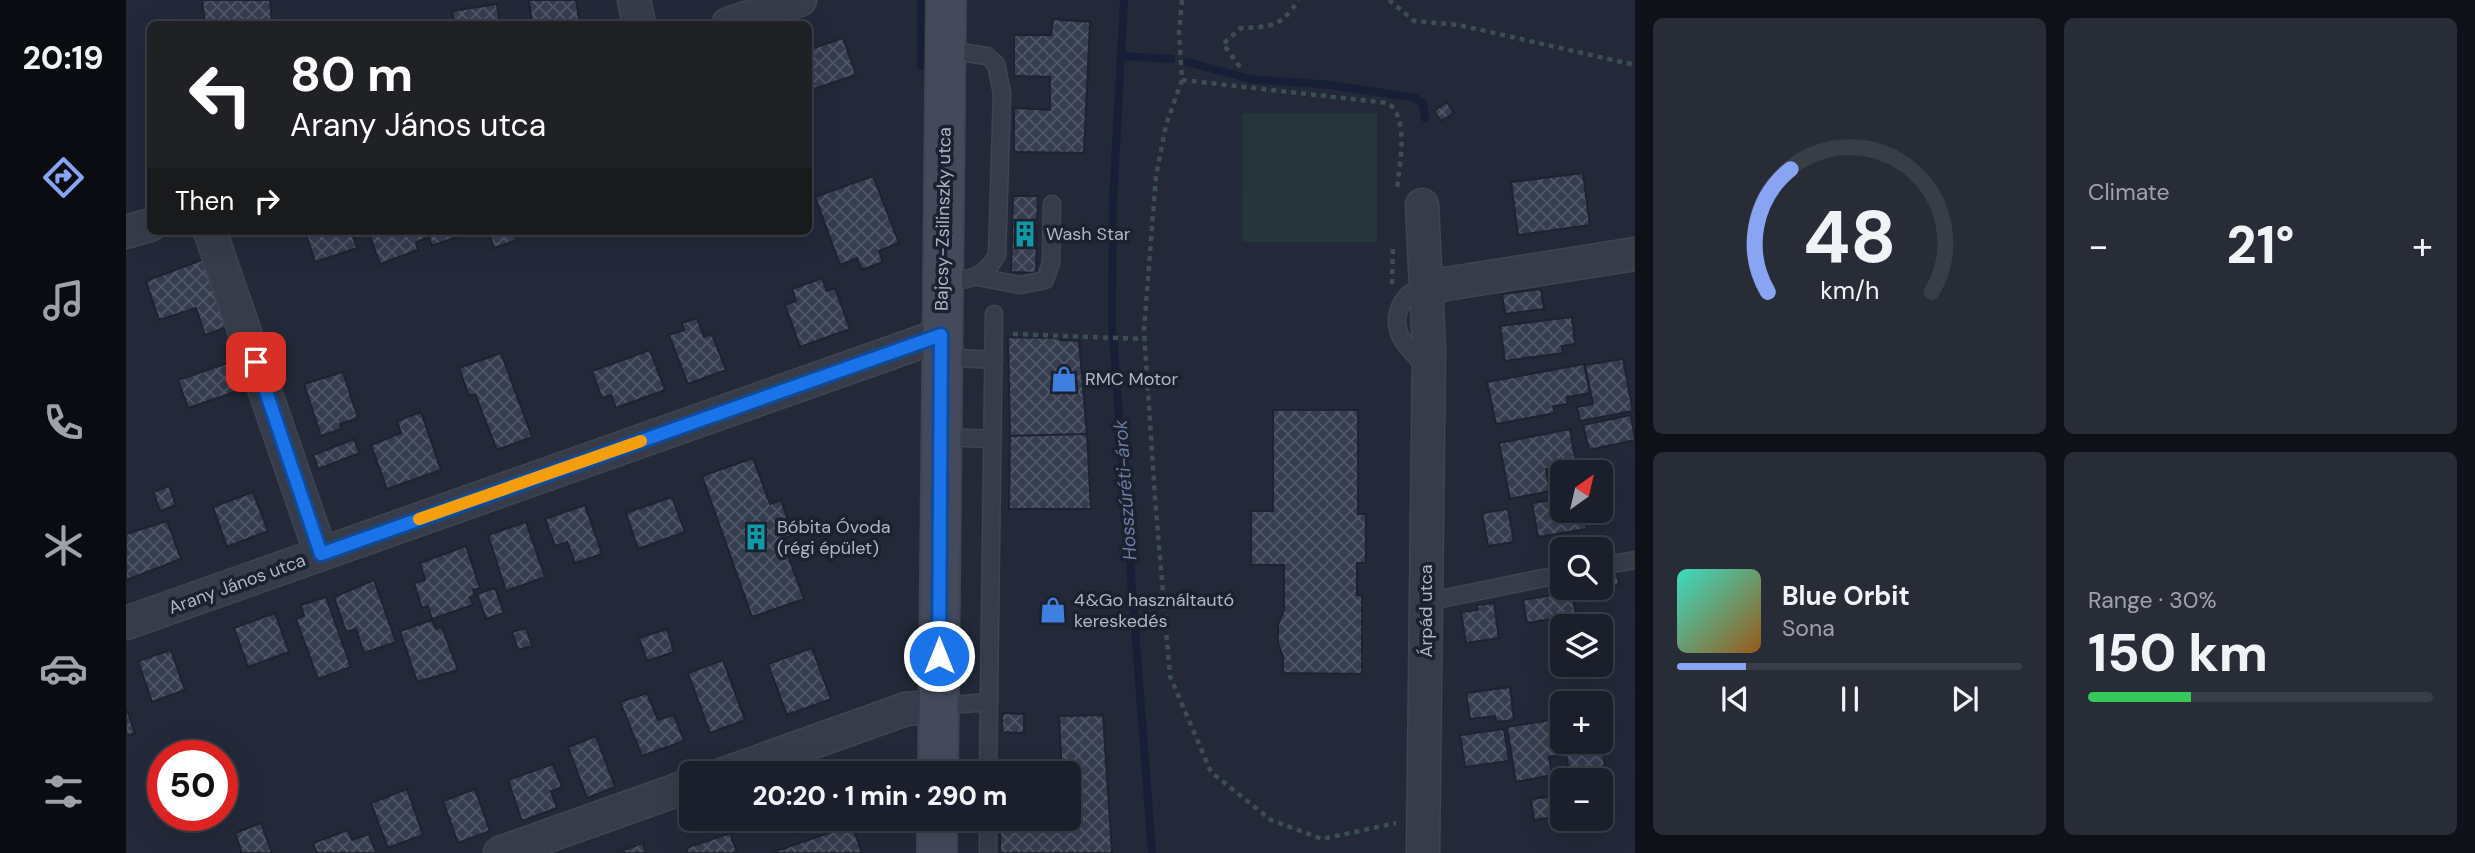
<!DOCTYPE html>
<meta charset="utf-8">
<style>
body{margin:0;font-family:"DM Sans",sans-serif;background:#272c37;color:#f1f3f6;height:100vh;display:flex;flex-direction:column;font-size:26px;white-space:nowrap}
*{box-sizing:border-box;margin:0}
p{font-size:23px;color:#9fa2a9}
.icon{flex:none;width:38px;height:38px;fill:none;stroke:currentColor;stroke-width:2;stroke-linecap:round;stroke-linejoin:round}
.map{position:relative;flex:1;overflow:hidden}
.drawer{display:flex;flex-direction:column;gap:18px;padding:18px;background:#0e1118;width:840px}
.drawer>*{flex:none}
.guide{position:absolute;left:21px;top:21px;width:665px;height:214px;border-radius:10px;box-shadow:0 7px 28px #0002,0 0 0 2px #383d47;background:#202124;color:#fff;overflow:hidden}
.needle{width:46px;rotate:34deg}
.fabs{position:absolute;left:1424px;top:460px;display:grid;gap:14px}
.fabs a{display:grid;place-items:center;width:63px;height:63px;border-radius:10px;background:#1a1f2b;box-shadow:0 7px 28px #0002,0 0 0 2px #383d47;font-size:35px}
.speed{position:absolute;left:21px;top:740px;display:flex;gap:14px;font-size:35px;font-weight:700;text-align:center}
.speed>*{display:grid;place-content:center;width:91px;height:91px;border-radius:50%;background:#1a1f2b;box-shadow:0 7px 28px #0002,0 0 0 2px #383d47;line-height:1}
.speed .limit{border:10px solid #d22;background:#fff;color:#111}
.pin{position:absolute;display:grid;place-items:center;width:60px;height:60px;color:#fff;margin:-30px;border-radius:14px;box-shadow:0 4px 10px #0006}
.me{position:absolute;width:77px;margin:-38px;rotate:0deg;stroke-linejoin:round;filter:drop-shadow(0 0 5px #0008)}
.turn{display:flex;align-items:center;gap:24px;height:147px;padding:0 28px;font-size:32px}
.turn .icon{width:91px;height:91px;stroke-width:2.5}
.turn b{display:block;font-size:49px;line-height:60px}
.then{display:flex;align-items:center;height:66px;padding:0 28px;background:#0003;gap:14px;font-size:26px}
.big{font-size:52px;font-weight:800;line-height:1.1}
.drawer .widget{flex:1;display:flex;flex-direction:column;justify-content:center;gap:10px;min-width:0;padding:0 24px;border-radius:10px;background:#272c37}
.drawer .dial{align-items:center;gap:0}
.dial svg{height:182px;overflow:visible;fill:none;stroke:#383d47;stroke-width:7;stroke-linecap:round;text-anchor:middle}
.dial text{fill:#f1f3f6;stroke:none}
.song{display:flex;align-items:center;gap:21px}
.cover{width:84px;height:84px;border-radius:10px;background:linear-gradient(135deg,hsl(170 70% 55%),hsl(30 70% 35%))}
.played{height:7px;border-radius:4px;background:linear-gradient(90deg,#89a4f2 20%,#383d47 20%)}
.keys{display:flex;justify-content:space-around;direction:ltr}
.heat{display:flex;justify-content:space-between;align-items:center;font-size:38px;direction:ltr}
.charge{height:10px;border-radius:5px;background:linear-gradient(90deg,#34c759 30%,#383d47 0)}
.drawer .tiles{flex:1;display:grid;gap:18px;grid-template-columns:repeat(2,1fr)}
.trip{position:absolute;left:553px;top:761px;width:402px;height:70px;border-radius:10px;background:#1a1f2b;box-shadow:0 7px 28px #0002,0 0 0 2px #383d47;font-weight:800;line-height:70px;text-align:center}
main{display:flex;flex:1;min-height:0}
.menu{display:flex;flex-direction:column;width:126px;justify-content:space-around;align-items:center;background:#0a0c11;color:#9fa2a9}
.menu .icon{width:49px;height:49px}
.menu .current{color:#89a4f2}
.menu b{font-size:32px;color:#f1f3f6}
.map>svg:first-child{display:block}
.pitch{fill:#25353a}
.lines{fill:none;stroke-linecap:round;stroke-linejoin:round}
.stream{stroke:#171f36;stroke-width:8}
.building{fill:url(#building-cross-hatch);stroke:#1d2330;stroke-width:2}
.lane-casing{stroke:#3f4552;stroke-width:19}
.street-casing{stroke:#3f4552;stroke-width:35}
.secondary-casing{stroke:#3f4552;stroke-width:42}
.path{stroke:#3d4e52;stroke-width:4.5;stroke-dasharray:5 5;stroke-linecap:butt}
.lane{stroke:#363c49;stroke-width:16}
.street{stroke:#363c49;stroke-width:32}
.secondary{stroke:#444a5c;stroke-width:38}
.route-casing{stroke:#114b97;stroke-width:18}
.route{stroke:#1a73e8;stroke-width:12}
.slow{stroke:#f59e0b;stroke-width:12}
.labels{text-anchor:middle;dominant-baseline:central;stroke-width:7;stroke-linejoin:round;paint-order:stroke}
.street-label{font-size:18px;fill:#b1b6c5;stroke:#1b212e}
.poi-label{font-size:18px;fill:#b1b6c5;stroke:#1b212e;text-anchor:start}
.water-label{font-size:19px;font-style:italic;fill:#6c7ca3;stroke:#1b212e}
</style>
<main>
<nav class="menu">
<b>20:19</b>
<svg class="icon current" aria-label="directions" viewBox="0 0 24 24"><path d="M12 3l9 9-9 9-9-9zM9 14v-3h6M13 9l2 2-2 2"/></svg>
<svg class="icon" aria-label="music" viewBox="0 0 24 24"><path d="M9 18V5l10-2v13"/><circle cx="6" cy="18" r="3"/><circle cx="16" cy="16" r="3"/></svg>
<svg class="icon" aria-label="phone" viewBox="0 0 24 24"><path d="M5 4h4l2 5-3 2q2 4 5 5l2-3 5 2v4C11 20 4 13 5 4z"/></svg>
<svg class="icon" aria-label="climate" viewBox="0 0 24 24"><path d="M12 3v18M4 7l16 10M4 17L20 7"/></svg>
<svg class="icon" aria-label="car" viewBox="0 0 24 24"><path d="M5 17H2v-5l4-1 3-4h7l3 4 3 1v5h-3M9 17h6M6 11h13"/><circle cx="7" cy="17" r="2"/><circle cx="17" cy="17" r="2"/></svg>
<svg class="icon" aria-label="filters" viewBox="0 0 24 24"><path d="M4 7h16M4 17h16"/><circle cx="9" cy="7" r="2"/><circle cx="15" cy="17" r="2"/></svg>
</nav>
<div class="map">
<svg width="1509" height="853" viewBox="0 0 1509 853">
<defs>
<pattern id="building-cross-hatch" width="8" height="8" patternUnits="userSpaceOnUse" patternTransform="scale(1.75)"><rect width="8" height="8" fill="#353d4f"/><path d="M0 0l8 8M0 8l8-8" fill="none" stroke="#505767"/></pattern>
</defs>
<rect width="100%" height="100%" fill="#232939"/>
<path class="pitch" d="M1117,113H1251V242H1116Z"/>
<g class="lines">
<path class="stream" d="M998,0L987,201L986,323L1026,853
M995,56L1045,59
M1061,62L1124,79L1205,85L1289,98L1297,103L1299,118
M795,66V0"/>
</g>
<path class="building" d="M76,0H144L146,24H79Z
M403,0H450L454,24H406Z
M371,4L374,24H328L326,11Z
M927,19L964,22L958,153L888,152V108L924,110V77L888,76V35H925Z
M717,38L730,75L682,91V50Z
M1321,102L1328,113L1315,121L1308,111Z
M1457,173L1464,225L1392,235L1385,182Z
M747,176L773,243L753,251L757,262L736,270L731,258L714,265L689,197Z
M887,196H912L910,273L885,272Z
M179,231H225L231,248L189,262Z
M242,231H344L345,232L306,246L303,237L290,242L292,250L254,264Z
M362,231H387L391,240L368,248Z
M78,259L101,327L79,335L70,308L33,320L20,281Z
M696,278L701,291L709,288L724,329L674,347L659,305L670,301L666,289Z
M1415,289L1418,309L1379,314L1376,294Z
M1446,317L1449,344L1436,346L1437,353L1379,361L1374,326Z
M571,318L578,337L586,334L600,370L562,384L543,335L558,330L556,323Z
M882,337L933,338L934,340L953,341L961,434L884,436Z
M524,350L539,390L490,408L485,395L476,398L466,371Z
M375,353L406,437L371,450L349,394L343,396L333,368Z
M1497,359L1507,411L1454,421L1451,407L1467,404L1459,365Z
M105,362L115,390L62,408L52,380Z
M1458,364L1464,393L1441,397L1442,404L1427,406L1429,413L1370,424L1361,382Z
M217,372L232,418L214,424L215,429L195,436L178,384Z
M1147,410H1232V514H1240V563H1231V595H1236V674L1157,673V656L1152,644V625L1158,610V565H1125V511H1147Z
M295,412L315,470L261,489L245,445L275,433L271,421Z
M1505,415L1509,440L1463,450L1457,425Z
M1444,429L1450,464L1420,469L1424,491L1384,499L1373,443Z
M961,434L965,509H883L884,436Z
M228,439L234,453L192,469L187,455Z
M627,458L644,504L655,500L667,535L656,539L678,599L626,617L576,476Z
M43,486L50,505L34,511L27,492Z
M127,492L142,531L101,547L87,507Z
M546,497L559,532L512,549L500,513Z
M1437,498V511H1469L1470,517L1459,519L1461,529L1412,537L1406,503Z
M459,505L476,554L449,563L441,542L429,546L419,519Z
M1382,509L1388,542L1362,546L1356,513Z
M41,521L55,559L0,580V534Z
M400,522L419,577L380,591L362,535Z
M340,546L354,588L347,590L349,596L344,597L347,605L306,619L302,606L296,608L288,583L299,580L294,563Z
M1490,569L1493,585L1475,588V572Z
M248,580L270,642L238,653L230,629L220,632L208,597Z
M369,588L378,613L360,619L351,594Z
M1446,592L1450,615L1401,623L1397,600Z
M200,597L225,667L192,679L170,619L178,616L175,605Z
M1368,603L1373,638L1340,643L1335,612L1352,610L1351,605Z
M149,613L163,652L122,667L108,628Z
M306,620L310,629L316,627L332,670L291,682L274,631Z
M400,628L406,646L392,650L386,632Z
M541,629L548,652L521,661L513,638Z
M686,648L705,699L661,715L642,664Z
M45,650L59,690L26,702L12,661Z
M597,660L619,720L584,733L562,673Z
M1384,687L1388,720L1370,722L1369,716L1344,719L1340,693Z
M521,693L532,720L548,715L558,741L516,756L494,702Z
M0,707L9,733L0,736Z
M876,713L898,714V733L876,732Z
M977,715L986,853H874V819H943V774H936L933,716Z
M1437,718V742H1475L1479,766L1443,773L1440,754L1423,757L1426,775L1390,782L1381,727Z
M1378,729L1383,761L1339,767L1334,735Z
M470,736L489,787L461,798L442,747Z
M756,762L760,774H741L739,769Z
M427,764L436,787L425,791L431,808L396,821L382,780Z
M281,789L297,835L262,848L245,803Z
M349,789L364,831L332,843L317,801Z
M1437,795V816L1408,820L1405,799Z
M664,819H710L670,834Z
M135,823L146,853H116L109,833Z
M726,825L736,853H644Z
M222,830L226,840L243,834L250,853H191L187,843Z
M604,833L611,853H562L560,848Z
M517,843L520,853H490Z"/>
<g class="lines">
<g class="lane-casing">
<path id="lane" d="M852,277L894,285L919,280L925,263L926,204
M818,283C845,278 856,280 871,255L876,93L870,64L861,56L819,50
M815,357L868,360
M1301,368C1292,358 1277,345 1273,333C1266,312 1279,289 1301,287
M815,437L867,439
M1475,566L1509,560
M1300,602L1437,574
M812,706L863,702
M862,774L868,314
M862,853V819"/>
</g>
<g class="street-casing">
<path id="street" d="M508,0L513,24
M602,24L674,0
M1296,205L1303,349L1297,853
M84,231L195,554
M0,232L24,225
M1301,287L1509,254
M0,623L815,335
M598,774L780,709L812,706
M374,853L565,785"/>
</g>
<g class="secondary-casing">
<path id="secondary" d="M812,774L820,0
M811,853V819"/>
</g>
<path class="path" d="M1056,0L1053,32L1056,80L1262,103C1284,119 1273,166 1271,190
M1263,0L1288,21L1333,25L1509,65
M1114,67L1097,44L1115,28C1144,27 1156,27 1172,0
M1056,80L1040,125L1030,176L1018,330L1029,498L1044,676L1085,772L1145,820L1196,839L1270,823
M1266,284L1267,244
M887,334L1019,339"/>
<use href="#lane" class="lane"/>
<use href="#street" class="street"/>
<use href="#secondary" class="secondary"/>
</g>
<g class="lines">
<g class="route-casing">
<path id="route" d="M130,362L195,554L815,335L813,656"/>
</g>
<use href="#route" class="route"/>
<path class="slow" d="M293,519L515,441"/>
</g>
<defs>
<g id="building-bare" transform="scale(2.1)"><path d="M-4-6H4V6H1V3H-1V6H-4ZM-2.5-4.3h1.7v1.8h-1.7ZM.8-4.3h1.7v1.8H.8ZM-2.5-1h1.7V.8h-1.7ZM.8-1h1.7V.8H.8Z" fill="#0f9aa8" stroke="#1b212e" stroke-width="2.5" paint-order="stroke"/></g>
<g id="shop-bare" transform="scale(2.1)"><path d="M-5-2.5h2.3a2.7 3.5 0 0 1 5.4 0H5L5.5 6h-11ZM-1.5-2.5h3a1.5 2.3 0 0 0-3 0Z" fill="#3f7fe0" stroke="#1b212e" stroke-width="2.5" paint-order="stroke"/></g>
</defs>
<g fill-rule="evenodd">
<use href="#building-bare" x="899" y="234"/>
<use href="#shop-bare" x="938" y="379"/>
<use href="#building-bare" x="630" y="537"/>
<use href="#shop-bare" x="927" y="610"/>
</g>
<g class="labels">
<g class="street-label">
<text transform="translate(817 219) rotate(-89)">Bajcsy-Zsilinszky utca</text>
<text transform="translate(111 584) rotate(-20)">Arany János utca</text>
<text transform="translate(1300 611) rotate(-90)">Árpád utca</text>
</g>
<g class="poi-label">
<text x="920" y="234">Wash Star</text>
<text x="959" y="379">RMC Motor</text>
<text x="651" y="527">Bóbita Óvoda<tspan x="651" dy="21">(régi épület)</tspan></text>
<text x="948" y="600">4&amp;Go használtautó<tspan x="948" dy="21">kereskedés</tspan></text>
</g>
<g class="water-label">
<text transform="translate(999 490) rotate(-94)">Hosszúréti-árok</text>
</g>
</g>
</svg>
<div class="fabs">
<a><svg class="needle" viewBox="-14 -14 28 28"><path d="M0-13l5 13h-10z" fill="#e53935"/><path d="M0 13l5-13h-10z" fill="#9fa2a9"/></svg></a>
<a><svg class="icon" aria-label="search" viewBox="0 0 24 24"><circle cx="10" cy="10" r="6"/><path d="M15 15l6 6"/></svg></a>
<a><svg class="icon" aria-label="layers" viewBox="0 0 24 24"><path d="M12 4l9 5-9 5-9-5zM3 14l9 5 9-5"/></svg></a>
<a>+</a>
<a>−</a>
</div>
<div class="speed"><div class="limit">50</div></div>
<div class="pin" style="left:130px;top:362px;background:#d93025"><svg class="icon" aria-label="arrive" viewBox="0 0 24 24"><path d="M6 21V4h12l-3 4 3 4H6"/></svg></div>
<svg class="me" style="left:813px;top:656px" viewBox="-20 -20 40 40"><circle r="17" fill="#1a73e8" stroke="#fff" stroke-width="3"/><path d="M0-11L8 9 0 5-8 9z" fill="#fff"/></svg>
<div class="trip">20:20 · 1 min · 290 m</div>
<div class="guide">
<div class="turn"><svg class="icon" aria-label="left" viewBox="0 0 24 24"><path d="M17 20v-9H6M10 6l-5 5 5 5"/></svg><div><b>80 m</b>Arany János utca</div></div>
<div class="then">Then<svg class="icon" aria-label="right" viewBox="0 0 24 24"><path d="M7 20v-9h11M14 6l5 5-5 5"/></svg></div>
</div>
</div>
<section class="drawer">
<div class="tiles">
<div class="widget dial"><svg viewBox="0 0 100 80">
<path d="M14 69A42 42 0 1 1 86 69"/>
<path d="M14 69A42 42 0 0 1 24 15" stroke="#89a4f2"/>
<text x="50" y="56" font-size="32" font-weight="700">48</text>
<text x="50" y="72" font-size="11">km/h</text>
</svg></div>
<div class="widget"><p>Climate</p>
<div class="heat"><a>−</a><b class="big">21°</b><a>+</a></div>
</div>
<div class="widget">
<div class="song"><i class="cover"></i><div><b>Blue Orbit</b><p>Sona</p></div></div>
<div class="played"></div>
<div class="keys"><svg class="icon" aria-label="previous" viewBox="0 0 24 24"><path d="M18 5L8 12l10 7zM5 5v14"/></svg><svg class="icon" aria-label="pause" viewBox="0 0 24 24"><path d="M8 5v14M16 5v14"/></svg><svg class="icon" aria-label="next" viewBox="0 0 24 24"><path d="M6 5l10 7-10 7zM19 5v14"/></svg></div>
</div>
<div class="widget"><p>Range · 30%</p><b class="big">150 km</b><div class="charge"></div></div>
</div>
</section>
</main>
